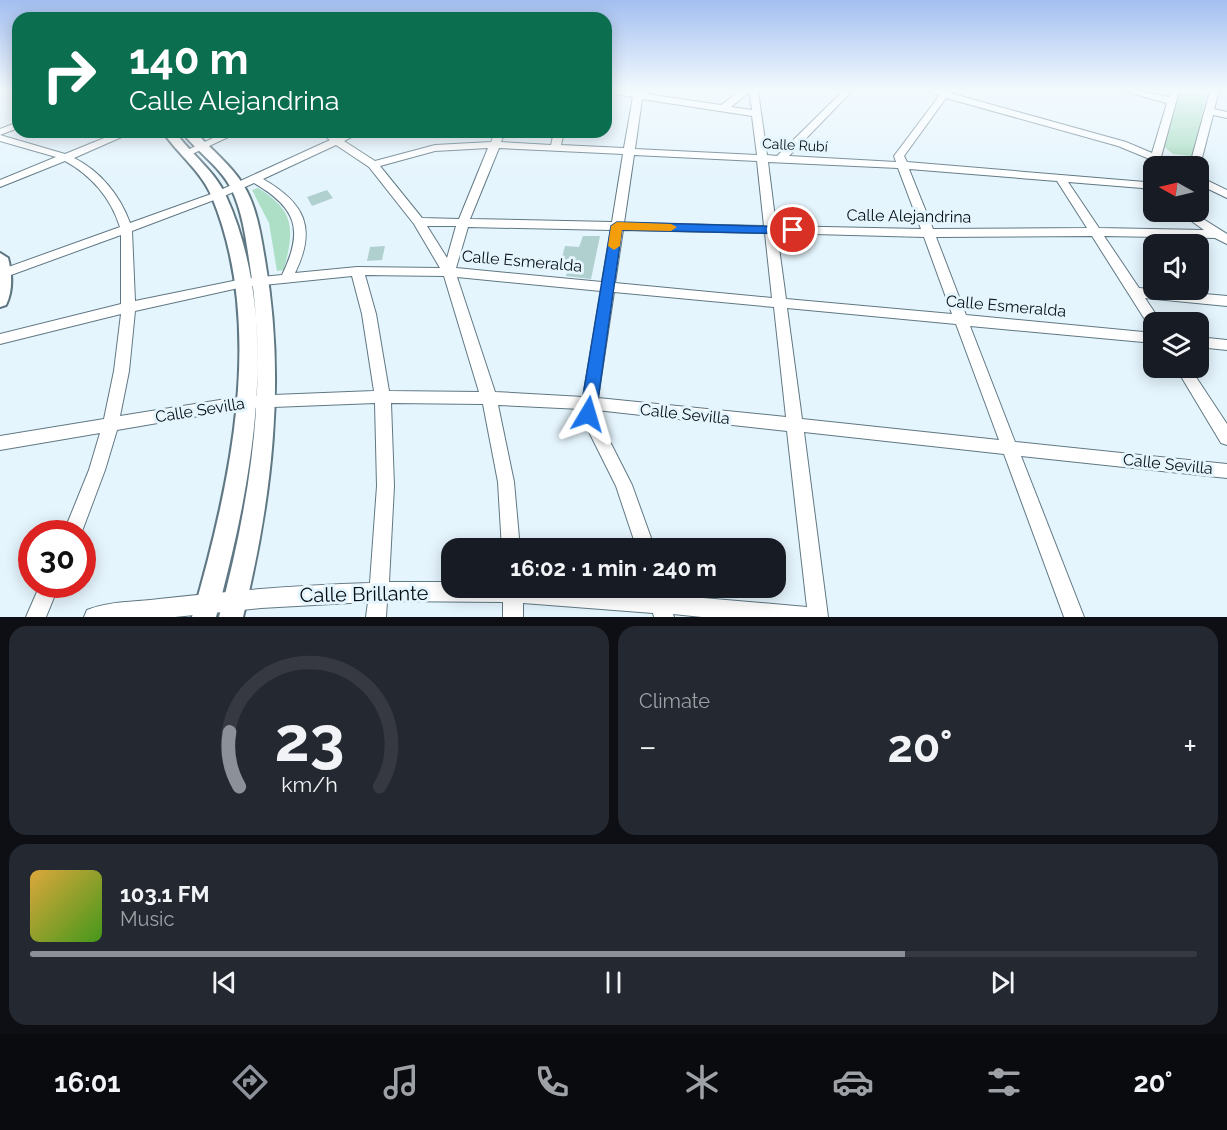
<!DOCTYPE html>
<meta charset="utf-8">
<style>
body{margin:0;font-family:Raleway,sans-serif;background:#242831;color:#f1f3f6;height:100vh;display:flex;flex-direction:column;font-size:22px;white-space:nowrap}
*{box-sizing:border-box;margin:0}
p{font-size:20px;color:#9ea1a6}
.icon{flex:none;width:33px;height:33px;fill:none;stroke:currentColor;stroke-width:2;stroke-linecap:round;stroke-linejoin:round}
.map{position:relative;height:617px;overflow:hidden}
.panel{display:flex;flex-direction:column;gap:9px;padding:9px;background:#0d0f14;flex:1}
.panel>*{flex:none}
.guide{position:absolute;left:12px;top:12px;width:600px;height:126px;border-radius:18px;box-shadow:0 3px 15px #0003;background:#0b6e4f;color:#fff;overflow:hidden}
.needle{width:39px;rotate:278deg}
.fabs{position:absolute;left:1143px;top:156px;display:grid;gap:12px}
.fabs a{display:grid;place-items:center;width:66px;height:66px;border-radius:12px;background:#171b24;box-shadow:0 3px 15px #0003;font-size:30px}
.speed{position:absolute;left:18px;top:520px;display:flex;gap:12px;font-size:30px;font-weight:700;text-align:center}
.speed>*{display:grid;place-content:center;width:78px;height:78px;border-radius:50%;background:#171b24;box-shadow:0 3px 15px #0003;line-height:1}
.speed .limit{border:9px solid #d22;background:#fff;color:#111}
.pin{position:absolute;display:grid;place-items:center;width:51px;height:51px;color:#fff;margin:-26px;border:3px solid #fff;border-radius:50%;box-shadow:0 2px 6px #0007}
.me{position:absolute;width:66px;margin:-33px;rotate:7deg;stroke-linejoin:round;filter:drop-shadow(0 0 4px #0008)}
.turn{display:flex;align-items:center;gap:21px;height:126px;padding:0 18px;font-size:27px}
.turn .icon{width:78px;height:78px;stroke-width:2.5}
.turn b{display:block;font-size:42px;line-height:51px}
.big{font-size:45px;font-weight:700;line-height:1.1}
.panel .widget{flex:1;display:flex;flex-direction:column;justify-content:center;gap:9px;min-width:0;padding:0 21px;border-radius:18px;background:#242831}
.panel .dial{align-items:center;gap:0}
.dial svg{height:156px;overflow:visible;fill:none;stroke:#363941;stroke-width:7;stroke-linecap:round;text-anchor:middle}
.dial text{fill:#f1f3f6;stroke:none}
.song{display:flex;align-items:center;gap:18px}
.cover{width:72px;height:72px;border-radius:9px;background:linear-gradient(135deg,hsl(40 70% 55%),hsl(100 70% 35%))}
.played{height:6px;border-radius:3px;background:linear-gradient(90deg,#8c9099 75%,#363941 75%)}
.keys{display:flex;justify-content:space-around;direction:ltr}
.heat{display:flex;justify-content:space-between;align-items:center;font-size:33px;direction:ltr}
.panel .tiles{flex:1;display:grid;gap:9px;grid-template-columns:1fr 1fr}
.widget:last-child{grid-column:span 2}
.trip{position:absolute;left:441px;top:538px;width:345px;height:60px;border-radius:18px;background:#171b24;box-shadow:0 3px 15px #0003;font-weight:700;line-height:60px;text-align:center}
.tabs{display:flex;height:96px;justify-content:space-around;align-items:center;background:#090b0e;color:#9ea1a6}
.tabs .icon{width:42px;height:42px}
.tabs .active{color:#8c9099}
.tabs b{font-size:27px;color:#f1f3f6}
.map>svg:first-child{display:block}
.green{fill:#acdfc5}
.building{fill:#b0cfcf}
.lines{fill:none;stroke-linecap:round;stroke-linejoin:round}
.minor-casing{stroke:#607884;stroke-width:2}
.tertiary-casing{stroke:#607884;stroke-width:4}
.minor{fill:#fff;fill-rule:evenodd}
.tertiary{fill:#fff;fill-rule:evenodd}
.route{fill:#1a73e8;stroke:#114b97;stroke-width:1.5}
.slow{fill:#f59e0b}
.labels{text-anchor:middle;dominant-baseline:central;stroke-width:6;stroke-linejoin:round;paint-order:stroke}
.far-street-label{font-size:14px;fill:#060f14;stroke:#e5f5fd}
.street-label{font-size:16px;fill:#060f14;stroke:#e5f5fd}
.near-street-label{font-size:20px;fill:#060f14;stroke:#e5f5fd}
</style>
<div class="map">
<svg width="1227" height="617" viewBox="0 0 1227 617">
<rect width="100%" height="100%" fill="#e5f5fd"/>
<path class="green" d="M1178,91H1207L1194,155L1192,156L1173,154L1163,146Z
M258,188C296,212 294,229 284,270L277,271L269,223L252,190Z"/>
<path class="building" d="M327,190L333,198L312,206L307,197Z
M583,236H600L591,279L566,276L568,269L559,268L565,246L579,247Z
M385,246L382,260L367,261L370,247Z"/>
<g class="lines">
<g class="minor-casing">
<path id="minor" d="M608,91H648L646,94L721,105L740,91H758L767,155L777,156L843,91H852L789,156L896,162L894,156L939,96L927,91H951L950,93L1126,142L1152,153L1167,103L1123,91H1139L1169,97L1171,91H1179L1161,157L1179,164L1180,166H1154L1152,160L1118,146L946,98L904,156L907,162L1145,182L1154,186V194L1142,188L1068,182L1099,228L1204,230L1179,212H1192L1227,234V244L1215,238L1104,236L1139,288L1227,296V306L1145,298L1161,322H1154V327L1149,326L1092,236L936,237L966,315L1154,333V343L970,326L1015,442L1227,464V478L1021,456L1084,617H1064L1004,454L804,432L828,617H702L673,614L674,617H654L653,613L523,603V617H503V602L387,601L386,617H366L368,602L261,608L175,617H84L87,610C108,601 137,602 159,599C229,591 299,585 370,583L377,486L375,403L245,408L117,430L105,470L81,534H63L89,470L100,433L0,450V436L104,419L114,371L121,314L0,344V334L121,304V235L0,279V270L120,227C111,198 91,175 65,161L0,187V180L56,157L0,141V129L18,122V128L0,135L65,154L119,132H133L74,158C100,171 120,195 130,223L214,193L330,140L319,132H331L338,137L348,132H361L344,141L375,161L435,145L491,142L495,132H505L501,142L551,145L554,132H564L561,145L624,148L633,97L609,93ZM749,91L752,110L731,107L748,93ZM642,99L752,116L757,155L635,149ZM336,145L369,167L414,224L440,268L357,267L295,273C317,228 305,203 263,179ZM488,148L459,219L422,218L380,166L435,151ZM499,148L623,154L612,222L470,219ZM634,155L757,161L764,226L624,223ZM768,162L898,168L921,229L776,226ZM909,169L1057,181L1087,228L933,229ZM254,183C297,208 304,230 282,275L243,279L135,301L132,231L222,197ZM427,226H456L447,258ZM468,227L611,230L602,282L456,268ZM623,230L765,233L772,298L615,283ZM777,233L924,237L952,314L786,299ZM365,275L444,276L479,392L389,391L376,314ZM352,276L362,314L374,391L245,396L120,416L129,371L135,311L243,287ZM457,277L601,291L583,397L495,392ZM614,292L774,307L786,417L598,398ZM787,308L956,324L999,440L802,419ZM391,403L483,404L498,482L502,549H520L514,482L498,405L581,409L580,414L616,486L637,549H655L632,485L596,414V410L787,431L807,607L668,595L667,588H647L649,593L587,588H452V582H389L394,486Z
M1210,91H1219L1214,109L1227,112V118L1213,115L1202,158L1195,166H1184L1192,157Z
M226,132H239L190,155H182L181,153Z
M1198,176L1227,190V198L1198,184Z
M1198,337L1227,340V350L1198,347Z
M1176,368H1190L1227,424V445L1221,443Z
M40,585H59L46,617H26Z"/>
</g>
<g class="tertiary-casing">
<path id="tertiary" d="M163,132H175C191,154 215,171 226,196C284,324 251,487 216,617H192C230,487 266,328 212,197C202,172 178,154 163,132Z
M182,132H195C211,149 231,165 244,186C257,208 261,236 265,260C286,380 272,499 243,617H219C250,502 269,384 250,266C246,240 243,214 232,190C221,167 197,152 182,132Z
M0,253L8,258C12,273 13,291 6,305L0,307Z"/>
</g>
<use href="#minor" class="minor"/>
<use href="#tertiary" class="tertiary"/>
</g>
<linearGradient id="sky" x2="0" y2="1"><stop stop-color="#a3bff0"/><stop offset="0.51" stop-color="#f3fafe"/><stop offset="1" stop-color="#f3fafe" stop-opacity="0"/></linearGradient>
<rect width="1227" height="177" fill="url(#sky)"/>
<path class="route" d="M617,222L793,227L799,230L793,234L622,230L596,414L594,419L588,421L582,419L580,414L611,226Z"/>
<path class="slow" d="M617,222L671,224L677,227L671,231L622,230L620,246L614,250L608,246L611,226Z"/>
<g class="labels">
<g class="far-street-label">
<text transform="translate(795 145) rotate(3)">Calle Rubí</text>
</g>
<g class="street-label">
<text transform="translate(909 216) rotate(1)">Calle Alejandrina</text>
<text transform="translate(522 261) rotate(5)">Calle Esmeralda</text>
<text transform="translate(1006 306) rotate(5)">Calle Esmeralda</text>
<text transform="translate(200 410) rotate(-9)">Calle Sevilla</text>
<text transform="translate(685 414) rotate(6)">Calle Sevilla</text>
<text transform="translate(1168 464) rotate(6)">Calle Sevilla</text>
</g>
<g class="near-street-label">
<text transform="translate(364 594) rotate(-1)">Calle Brillante</text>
</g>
</g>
</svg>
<div class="fabs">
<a><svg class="needle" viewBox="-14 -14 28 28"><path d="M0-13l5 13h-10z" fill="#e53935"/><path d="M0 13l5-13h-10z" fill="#9ea1a6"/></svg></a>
<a><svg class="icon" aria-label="sound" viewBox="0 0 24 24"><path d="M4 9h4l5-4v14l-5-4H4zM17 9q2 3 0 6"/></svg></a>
<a><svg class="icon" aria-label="layers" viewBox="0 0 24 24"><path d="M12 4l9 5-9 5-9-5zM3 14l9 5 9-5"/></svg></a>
</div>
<div class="speed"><div class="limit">30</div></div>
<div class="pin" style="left:793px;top:230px;background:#d93025"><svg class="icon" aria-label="arrive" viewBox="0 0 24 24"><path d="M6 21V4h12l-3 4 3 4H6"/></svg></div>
<svg class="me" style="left:588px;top:414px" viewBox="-20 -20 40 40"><path d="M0-17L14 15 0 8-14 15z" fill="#1a73e8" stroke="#fff" stroke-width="4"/></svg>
<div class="trip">16:02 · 1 min · 240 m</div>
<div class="guide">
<div class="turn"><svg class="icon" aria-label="right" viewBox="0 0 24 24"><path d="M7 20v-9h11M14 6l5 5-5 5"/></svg><div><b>140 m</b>Calle Alejandrina</div></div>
</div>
</div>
<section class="panel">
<div class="tiles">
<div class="widget dial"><svg viewBox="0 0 100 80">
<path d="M14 69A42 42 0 1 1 86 69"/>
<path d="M14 69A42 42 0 0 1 9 41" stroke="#8c9099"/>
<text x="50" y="56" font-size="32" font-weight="700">23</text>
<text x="50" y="72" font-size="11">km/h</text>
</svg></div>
<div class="widget"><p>Climate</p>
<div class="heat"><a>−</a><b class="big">20°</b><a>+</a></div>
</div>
<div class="widget">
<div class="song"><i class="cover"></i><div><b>103.1 FM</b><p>Music</p></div></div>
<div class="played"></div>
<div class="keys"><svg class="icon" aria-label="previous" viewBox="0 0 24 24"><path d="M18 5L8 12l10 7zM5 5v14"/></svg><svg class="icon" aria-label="pause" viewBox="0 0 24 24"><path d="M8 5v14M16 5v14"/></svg><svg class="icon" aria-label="next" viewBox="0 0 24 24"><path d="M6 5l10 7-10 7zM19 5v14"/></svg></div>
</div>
</div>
</section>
<nav class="tabs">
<b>16:01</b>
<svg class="icon active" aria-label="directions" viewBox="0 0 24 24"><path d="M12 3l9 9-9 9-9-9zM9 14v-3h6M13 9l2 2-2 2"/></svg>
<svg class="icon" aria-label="music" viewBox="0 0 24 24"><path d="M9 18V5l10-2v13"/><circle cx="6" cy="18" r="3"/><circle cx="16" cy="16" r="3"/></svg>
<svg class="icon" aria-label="phone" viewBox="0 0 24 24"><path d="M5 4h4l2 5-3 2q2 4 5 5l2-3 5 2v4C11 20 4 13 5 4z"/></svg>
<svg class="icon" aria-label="climate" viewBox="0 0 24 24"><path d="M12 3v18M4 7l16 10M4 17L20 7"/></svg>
<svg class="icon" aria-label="car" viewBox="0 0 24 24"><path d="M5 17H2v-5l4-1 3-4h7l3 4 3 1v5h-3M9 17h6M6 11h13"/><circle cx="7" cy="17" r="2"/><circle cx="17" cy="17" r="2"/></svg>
<svg class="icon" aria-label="filters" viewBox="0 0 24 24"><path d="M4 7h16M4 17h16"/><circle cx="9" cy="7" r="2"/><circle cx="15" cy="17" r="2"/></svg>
<b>20°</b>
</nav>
